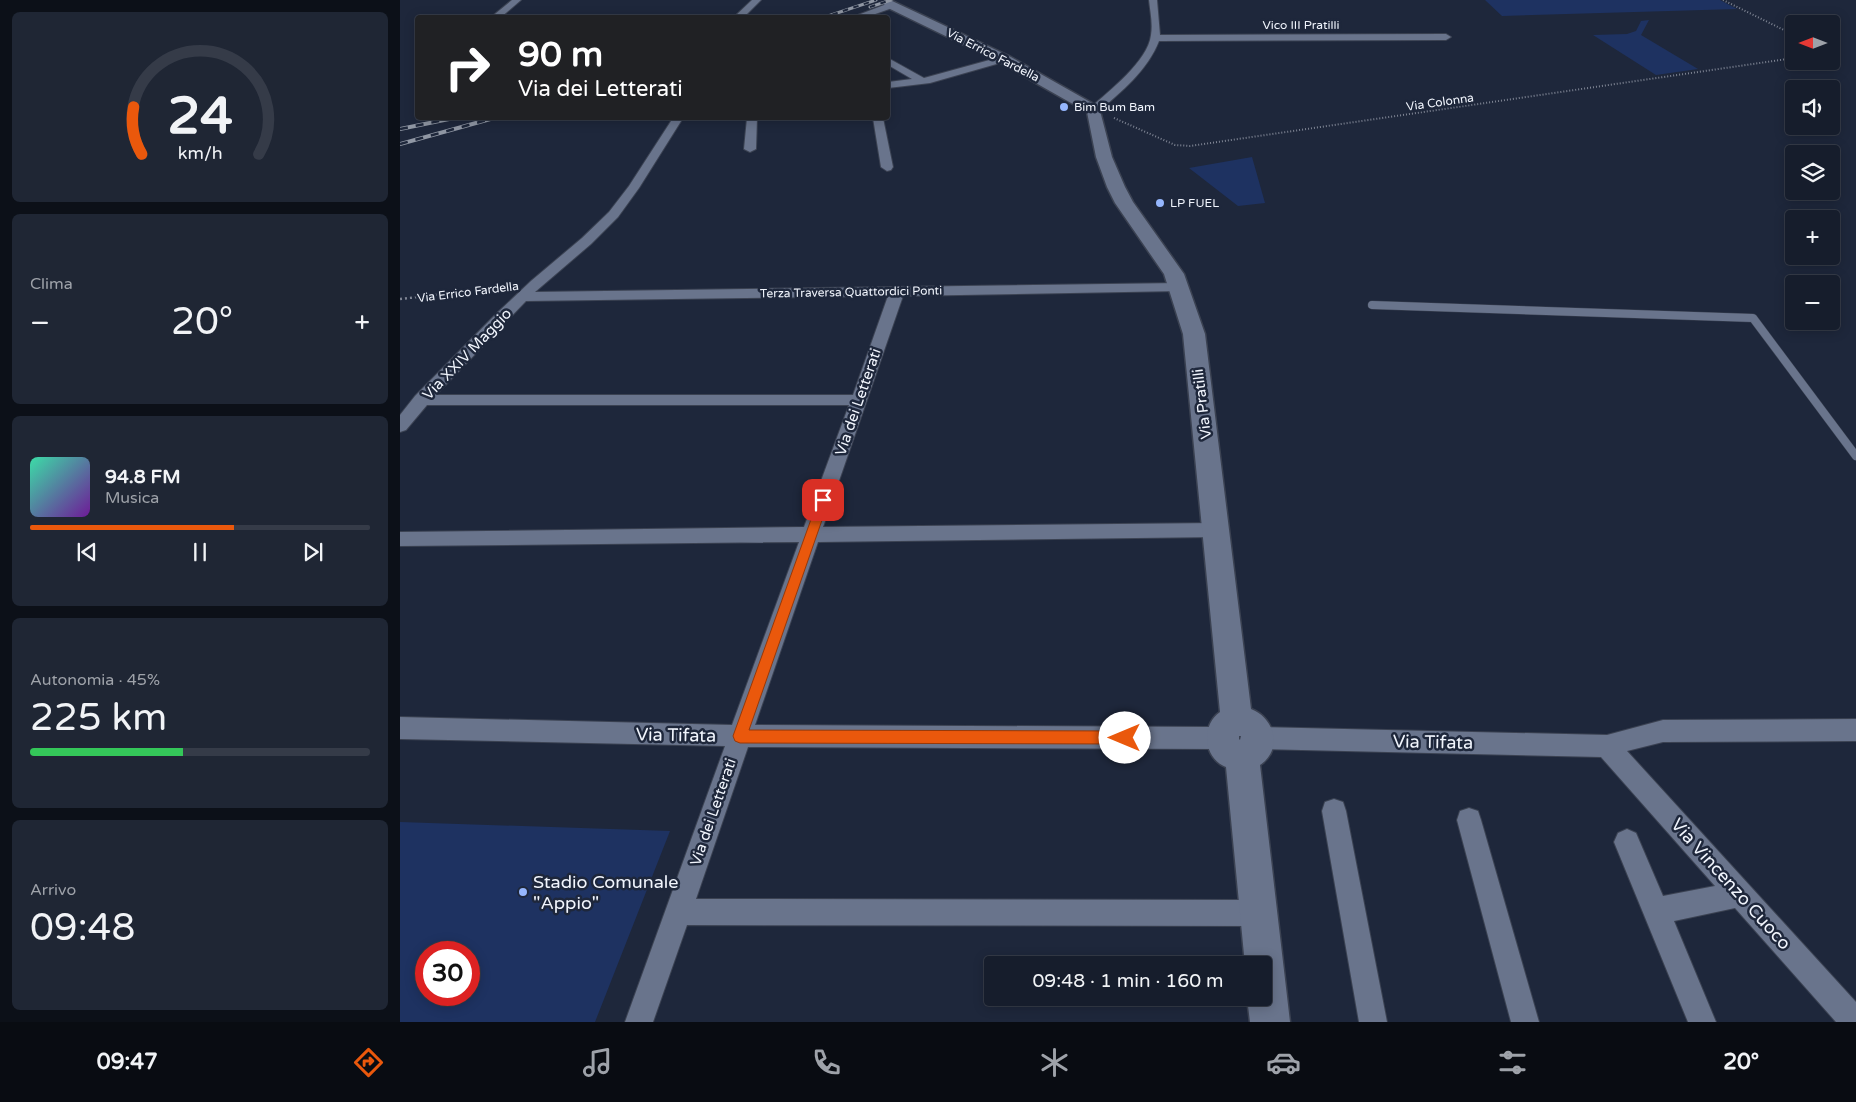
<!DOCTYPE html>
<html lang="it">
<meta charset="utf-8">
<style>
body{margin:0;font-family:"Varela Round",sans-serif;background:#1f2634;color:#f1f3f6;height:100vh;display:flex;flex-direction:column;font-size:19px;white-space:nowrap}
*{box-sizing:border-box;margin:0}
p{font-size:16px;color:#9ea2a9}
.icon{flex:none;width:28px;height:28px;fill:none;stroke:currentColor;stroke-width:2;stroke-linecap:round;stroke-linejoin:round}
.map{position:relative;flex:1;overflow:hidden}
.details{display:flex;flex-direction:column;gap:12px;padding:12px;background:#0c1018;width:400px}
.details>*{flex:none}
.guide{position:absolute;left:15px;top:15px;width:475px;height:105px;border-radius:5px;box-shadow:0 2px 12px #0003,0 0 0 1px #353b48;background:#202124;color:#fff;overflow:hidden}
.needle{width:32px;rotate:270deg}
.buttons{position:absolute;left:1385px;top:15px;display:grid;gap:10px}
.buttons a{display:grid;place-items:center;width:55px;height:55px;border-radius:5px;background:#161d2c;box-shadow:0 2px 12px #0003,0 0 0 1px #353b48;font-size:25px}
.speed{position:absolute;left:15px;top:941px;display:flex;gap:10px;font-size:25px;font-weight:700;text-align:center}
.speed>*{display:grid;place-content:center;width:65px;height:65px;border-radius:50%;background:#161d2c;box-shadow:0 2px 12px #0003,0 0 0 1px #353b48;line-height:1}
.speed .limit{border:8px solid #d22;background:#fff;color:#111}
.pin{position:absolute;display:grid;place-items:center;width:42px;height:42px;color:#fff;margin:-21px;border-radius:10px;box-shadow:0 2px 8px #0006}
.me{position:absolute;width:55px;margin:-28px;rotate:270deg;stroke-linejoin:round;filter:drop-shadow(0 0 4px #0008)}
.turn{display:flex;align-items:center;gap:18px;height:105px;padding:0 20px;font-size:22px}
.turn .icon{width:65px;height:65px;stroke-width:2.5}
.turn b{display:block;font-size:35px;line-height:42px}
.big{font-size:38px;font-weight:600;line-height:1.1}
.details .tile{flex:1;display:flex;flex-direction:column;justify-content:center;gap:8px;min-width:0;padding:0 18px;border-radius:8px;background:#1f2634}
.details .dial{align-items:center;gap:0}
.dial svg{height:130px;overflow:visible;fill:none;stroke:#353b48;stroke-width:7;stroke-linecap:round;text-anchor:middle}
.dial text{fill:#f1f3f6;stroke:none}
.song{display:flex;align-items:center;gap:15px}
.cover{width:60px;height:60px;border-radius:8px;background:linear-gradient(135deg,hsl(160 70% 55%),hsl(280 70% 35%))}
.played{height:5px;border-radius:2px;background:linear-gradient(90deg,#ea580c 60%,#353b48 60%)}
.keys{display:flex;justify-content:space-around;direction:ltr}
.heat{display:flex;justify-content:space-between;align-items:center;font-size:28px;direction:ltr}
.charge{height:8px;border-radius:4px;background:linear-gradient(90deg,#34c759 45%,#353b48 0)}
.trip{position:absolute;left:584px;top:956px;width:288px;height:50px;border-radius:5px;background:#161d2c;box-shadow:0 2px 12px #0003,0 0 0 1px #353b48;font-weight:600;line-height:50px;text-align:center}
.menu{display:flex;height:80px;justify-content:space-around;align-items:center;background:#090c12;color:#9ea2a9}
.menu .icon{width:35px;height:35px}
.menu .current{color:#ea580c}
.menu b{font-size:22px;color:#f1f3f6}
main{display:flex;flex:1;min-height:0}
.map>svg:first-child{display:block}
.green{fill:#1e3261;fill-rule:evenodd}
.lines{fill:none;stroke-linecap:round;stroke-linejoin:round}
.lane-casing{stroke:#3b4252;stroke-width:9}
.street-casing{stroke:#3b4252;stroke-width:2}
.secondary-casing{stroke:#3b4252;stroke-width:3}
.path-far1{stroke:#7e8493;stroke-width:2;stroke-dasharray:1 2;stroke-linecap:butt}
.path{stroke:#7e8493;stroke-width:2.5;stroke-dasharray:2 3;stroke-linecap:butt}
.lane{stroke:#69748c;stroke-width:8}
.street{fill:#69748c;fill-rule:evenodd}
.secondary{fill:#69748c;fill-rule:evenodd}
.rail-far1-casing{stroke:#9097a4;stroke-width:3}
.rail-casing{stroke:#9097a4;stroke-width:4}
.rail-far1{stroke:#1e273b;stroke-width:2;stroke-dasharray:5.5;stroke-linecap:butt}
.rail{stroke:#1e273b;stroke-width:2.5;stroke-dasharray:8;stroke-linecap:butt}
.route{fill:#ea580c;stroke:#983908}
.poi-dot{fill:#95b6fd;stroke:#1e273b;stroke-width:2}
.labels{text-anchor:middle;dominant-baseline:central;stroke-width:5;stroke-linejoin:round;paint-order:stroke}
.far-street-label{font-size:12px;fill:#f1f5fd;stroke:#1e273b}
.far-poi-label{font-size:12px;fill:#f1f5fd;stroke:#1e273b;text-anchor:start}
.street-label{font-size:15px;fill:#f1f5fd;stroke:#1e273b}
.near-street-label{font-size:18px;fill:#f1f5fd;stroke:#1e273b}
.near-poi-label{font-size:18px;fill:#f1f5fd;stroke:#1e273b;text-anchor:start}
</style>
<main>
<section class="details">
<div class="tile dial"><svg viewBox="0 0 100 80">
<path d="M14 69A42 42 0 1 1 86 69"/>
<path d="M14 69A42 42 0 0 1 9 40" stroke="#ea580c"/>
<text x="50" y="56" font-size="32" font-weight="700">24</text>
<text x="50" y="72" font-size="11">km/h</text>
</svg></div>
<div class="tile"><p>Clima</p>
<div class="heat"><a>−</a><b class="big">20°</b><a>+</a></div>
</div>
<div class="tile">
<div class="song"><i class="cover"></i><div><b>94.8 FM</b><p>Musica</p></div></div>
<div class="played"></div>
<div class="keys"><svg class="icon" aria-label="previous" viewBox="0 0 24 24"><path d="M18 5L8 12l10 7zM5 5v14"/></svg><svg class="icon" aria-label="pause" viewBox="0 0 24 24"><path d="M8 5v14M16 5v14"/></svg><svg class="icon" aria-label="next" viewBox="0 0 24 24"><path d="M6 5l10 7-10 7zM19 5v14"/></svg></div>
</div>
<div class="tile"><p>Autonomia · 45%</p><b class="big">225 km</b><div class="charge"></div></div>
<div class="tile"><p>Arrivo</p><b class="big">09:48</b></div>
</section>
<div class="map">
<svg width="1456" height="1022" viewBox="0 0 1456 1022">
<rect width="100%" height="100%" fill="#1e273b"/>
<path class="green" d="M1085,0H1320L1337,9L1102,16Z
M1249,20L1241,35L1298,69L1256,75L1193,35L1227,34L1236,31L1241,21Z
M852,157L865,203L838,206L789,168Z
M0,822L270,831L195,1022H0ZM26,952H69V995H26Z"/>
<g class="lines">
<g class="lane-casing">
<path id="lane" d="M972,305L1353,318L1456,456"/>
</g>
<g class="street-casing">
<path id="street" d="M112,0H121L100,18H90Z
M352,0H361L343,18H333Z
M749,0H757L760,35L1046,34L1051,37L1046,40L759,41C748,70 721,92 698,112H690L689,110L690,108C709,91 748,61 751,35C753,23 750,11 749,0Z
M492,2L496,5L495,7L464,18H450Z
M604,56L607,57V61L530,83L488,88V82L512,79L488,65V58L524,78Z
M273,118H283L239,188L218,217L191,244L135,292L780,283L785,284L787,287L785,290L780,291L503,296L423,527L817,523L824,525L827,530L824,535L817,537L418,542L355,725L821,727L829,730L833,738L829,746L821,749L348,747L296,899L858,900L867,904L871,913L867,922L858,926L287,925L253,1022H225L325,746L0,739V717L332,725L399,542L0,546V532L404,527L449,405H27L6,430L0,432V415L15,396L96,314L131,281L182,238L209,212L229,186ZM488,296L453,395H36L126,301Z
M347,118H357L356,149L350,152L344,149Z
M473,118H483L493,167L491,170L487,171L481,167Z
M1456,719V741L1263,742L1227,751L1456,1002V1022H1436L1335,908L1274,921L1316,1022H1288L1214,842L1218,833L1227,829L1236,833L1263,896L1315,886L1201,757L858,749L850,746L846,738L850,730L858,727L1207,735L1263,720Z
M934,799L943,802L946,811L987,1022H959L922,811L925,802Z
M1069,808L1078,811L1081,820L1139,1022H1111L1057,820L1060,811Z"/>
</g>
<g class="secondary-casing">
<path id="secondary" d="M490,0L609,56L699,107L712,157L725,187L733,202L784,274L805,334L851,709C875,718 883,750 860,765L890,1022H850L847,998H862V965H845L826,767C804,759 800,726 820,712L783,334L764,274L715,203L707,187L696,157L687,112L599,62L486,7L484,4L486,1ZM839,736H841L840,740L839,739Z"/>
</g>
<path class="path-far1" d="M1323,0L1394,35
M714,118L775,145L790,146L1394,58"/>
<path class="path" d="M0,299L106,287"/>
<use href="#lane" class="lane"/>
<use href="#street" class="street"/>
<use href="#secondary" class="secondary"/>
<g class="rail-far1-casing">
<path id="rail-far1" d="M470,7L491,0
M422,18L476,0
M51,119L54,118
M92,119L94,118"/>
</g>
<g class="rail-casing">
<path id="rail" d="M0,129L54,118
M0,144L94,118"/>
</g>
<use href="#rail-far1" class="rail-far1"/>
<use href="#rail" class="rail"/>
</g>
<path class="route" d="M423,496L429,500L349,730L725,731L730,733L732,738L730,742L725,744L340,743L335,741L333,736L418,500Z"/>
<g class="poi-dot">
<circle cx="664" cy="107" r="5"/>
<circle cx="760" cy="203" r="5"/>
<circle cx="123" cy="892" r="5"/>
</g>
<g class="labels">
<g class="far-street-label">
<text x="901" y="25">Vico III Pratilli</text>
<text transform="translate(593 55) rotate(27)">Via Errico Fardella</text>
<text transform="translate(1040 102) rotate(-8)">Via Colonna</text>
<text transform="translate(68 292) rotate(-7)">Via Errico Fardella</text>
<text transform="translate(451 292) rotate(-1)">Terza Traversa Quattordici Ponti</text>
</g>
<g class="far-poi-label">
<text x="674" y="107">Bim Bum Bam</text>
<text x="770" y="203">LP FUEL</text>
</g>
<g class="street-label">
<text transform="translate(67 354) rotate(-46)">Via XXIV Maggio</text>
<text transform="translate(458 402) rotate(-71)">Via dei Letterati</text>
<text transform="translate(802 404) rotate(-97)">Via Pratilli</text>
<text transform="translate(313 812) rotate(-71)">Via dei Letterati</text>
</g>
<g class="near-street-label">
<text transform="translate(276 735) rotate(1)">Via Tifata</text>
<text transform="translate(1033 742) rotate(1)">Via Tifata</text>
<text transform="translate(1331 884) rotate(48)">Via Vincenzo Cuoco</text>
</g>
<g class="near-poi-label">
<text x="133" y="882">Stadio Comunale<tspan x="133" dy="21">"Appio"</tspan></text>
</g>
</g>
</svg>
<div class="buttons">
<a><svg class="needle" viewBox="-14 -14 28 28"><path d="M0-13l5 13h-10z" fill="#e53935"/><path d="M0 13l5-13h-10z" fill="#9ea2a9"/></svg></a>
<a><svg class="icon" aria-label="sound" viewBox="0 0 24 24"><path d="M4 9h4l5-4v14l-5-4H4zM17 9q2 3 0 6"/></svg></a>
<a><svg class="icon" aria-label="layers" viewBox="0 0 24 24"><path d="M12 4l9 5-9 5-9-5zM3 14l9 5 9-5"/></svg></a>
<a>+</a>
<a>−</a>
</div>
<div class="speed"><div class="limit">30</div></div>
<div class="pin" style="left:423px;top:500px;background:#d93025"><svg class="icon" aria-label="arrive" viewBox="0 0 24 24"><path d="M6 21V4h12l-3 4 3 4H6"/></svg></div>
<svg class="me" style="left:725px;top:738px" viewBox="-20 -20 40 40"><circle r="19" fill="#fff"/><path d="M0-13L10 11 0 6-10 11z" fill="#ea580c"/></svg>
<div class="trip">09:48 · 1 min · 160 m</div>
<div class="guide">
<div class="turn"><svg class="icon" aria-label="right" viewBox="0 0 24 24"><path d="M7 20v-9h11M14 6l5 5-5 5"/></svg><div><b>90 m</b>Via dei Letterati</div></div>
</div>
</div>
</main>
<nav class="menu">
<b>09:47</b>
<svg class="icon current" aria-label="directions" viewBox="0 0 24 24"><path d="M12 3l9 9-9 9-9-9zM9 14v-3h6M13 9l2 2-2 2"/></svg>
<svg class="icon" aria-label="music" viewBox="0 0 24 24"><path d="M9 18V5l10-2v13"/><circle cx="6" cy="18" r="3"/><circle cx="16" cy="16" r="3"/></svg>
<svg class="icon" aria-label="phone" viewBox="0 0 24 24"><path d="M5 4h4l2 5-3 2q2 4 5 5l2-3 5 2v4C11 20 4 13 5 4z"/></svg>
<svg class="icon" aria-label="climate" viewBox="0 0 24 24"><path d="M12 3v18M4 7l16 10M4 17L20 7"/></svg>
<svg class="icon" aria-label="car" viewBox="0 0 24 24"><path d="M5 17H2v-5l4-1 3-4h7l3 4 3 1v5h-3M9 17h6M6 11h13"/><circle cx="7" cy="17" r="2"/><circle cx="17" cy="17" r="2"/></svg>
<svg class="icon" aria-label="filters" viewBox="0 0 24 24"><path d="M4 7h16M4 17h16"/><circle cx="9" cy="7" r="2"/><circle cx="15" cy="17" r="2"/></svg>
<b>20°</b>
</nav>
